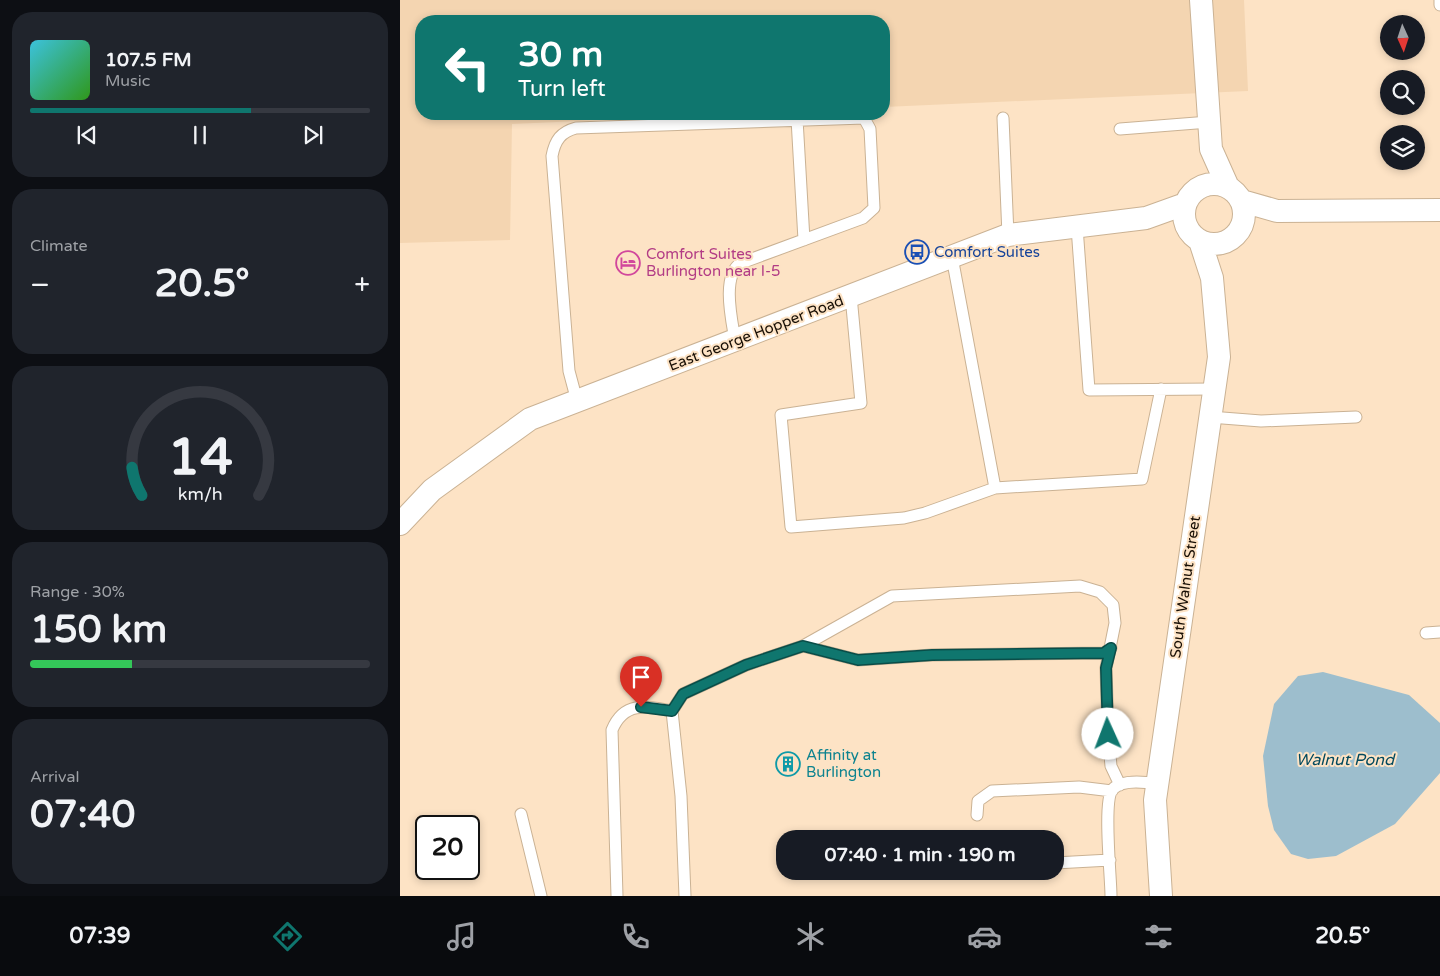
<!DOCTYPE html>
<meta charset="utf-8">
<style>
body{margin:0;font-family:"Varela Round",sans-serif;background:#20242c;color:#f1f3f6;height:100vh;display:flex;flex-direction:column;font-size:19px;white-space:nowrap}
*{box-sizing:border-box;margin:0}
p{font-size:16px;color:#9ea1a6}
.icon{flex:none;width:28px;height:28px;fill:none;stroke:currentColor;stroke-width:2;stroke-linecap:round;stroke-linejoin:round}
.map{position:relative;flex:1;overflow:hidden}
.panel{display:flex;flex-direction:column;gap:12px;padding:12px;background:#0d0f14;width:400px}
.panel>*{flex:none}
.top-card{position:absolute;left:15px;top:15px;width:475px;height:105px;border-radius:20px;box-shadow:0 2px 8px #0003;background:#0f766e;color:#fff;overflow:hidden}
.needle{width:32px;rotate:177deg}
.controls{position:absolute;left:980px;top:15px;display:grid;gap:10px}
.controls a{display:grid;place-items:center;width:45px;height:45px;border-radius:50%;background:#171b24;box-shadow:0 2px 8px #0003;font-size:25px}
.speed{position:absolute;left:15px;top:815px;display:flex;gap:10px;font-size:25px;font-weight:700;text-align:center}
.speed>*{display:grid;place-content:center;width:65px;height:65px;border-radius:50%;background:#171b24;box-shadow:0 2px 8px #0003;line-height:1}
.speed .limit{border:2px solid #111;border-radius:8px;background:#fff;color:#111}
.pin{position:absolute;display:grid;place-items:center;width:42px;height:42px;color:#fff;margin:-51px -21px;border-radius:50% 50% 50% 0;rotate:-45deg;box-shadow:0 0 5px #0007}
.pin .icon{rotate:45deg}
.me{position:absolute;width:55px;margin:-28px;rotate:358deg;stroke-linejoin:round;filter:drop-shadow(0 0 4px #0008)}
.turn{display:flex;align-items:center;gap:18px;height:105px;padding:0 20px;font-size:22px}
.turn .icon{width:65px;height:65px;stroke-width:2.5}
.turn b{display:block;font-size:35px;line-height:42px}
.big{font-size:38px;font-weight:700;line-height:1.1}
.panel .widget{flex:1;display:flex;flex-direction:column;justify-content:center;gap:8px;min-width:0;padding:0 18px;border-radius:20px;background:#20242c}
.panel .dial{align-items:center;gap:0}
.dial svg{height:130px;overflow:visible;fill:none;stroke:#363941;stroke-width:7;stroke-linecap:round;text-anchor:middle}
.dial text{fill:#f1f3f6;stroke:none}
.song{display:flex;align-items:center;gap:15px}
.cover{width:60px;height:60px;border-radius:8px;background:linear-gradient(135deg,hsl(190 70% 55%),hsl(110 70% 35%))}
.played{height:5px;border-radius:2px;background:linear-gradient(90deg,#0f766e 65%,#363941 65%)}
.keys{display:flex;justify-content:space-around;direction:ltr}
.heat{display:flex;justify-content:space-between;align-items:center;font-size:28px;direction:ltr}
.charge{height:8px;border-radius:4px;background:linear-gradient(90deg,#34c759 30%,#363941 0)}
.trip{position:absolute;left:376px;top:830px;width:288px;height:50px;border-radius:20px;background:#171b24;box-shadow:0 2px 8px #0003;font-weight:700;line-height:50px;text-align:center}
.menu{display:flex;height:80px;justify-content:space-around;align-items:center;background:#090b0e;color:#9ea1a6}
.menu .icon{width:35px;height:35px}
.menu .on{color:#0f766e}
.menu b{font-size:22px;color:#f1f3f6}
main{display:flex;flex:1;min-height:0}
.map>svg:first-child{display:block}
.built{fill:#f4d5b1}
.water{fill:#9dbecd}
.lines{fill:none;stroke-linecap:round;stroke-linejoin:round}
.service-casing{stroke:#cab294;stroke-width:13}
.minor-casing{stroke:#cab294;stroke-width:24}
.service{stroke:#fff;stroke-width:11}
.minor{stroke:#fff;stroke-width:22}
.route-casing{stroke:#0a4d48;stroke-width:12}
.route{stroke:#0f766e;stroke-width:9}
.labels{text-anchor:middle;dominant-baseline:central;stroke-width:4;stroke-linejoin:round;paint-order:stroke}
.transit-label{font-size:15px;fill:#164399;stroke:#fde3c5;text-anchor:start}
.hotel-label{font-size:15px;fill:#b23c85;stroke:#fde3c5;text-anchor:start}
.street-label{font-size:15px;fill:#180f05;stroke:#fde3c5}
.culture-label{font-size:15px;fill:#0d838f;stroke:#fde3c5;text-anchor:start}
.water-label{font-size:16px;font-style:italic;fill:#02495e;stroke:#fde3c5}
</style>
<main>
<section class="panel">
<div class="widget">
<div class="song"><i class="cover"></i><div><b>107.5 FM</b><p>Music</p></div></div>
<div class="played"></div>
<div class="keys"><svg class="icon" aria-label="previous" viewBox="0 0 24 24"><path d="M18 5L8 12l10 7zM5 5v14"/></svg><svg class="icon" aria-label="pause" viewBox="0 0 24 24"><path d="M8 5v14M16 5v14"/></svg><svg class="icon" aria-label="next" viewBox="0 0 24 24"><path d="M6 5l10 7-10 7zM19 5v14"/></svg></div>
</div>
<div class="widget"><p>Climate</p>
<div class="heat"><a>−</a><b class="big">20.5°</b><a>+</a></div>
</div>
<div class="widget dial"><svg viewBox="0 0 100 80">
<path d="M14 69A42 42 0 1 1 86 69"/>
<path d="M14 69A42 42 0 0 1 8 52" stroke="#0f766e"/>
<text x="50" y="56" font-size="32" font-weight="700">14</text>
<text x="50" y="72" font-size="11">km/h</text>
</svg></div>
<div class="widget"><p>Range · 30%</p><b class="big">150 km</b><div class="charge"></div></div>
<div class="widget"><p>Arrival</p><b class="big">07:40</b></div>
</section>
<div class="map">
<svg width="1040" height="896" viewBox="0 0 1040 896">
<rect width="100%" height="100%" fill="#fde3c5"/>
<path class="built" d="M0,0H844L848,91L484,107V21H21V114H335L112,124L110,240L0,243Z"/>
<path class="water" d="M923,672L1009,695L1040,723V773L995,824L936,856L908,859L891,854L874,830L868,806L863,756L874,704L898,676Z"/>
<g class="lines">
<g class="service-casing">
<path id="service" d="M1040,0V5
M603,118L608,235
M397,119L404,240
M720,129L809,122
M677,227L689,390L813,389
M552,257L595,488L742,479L761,389
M451,296L461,403L381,415L391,527L504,518L525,513L595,488
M177,401L169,371L152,156C155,140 161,132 176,128L464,118L470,129L474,208L463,218L341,263C321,275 332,321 335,340
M810,417L861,421L956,417
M1026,633L1040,632
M403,646L458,660L532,655L704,653L711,648
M121,814L141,896
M577,815L578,801L592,791L679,787L712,791
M580,838V839
M655,863L710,860
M217,896L212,730C224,701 246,706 272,711
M285,896L281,796L272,711L283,694L346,665L403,646L492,596L680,586L700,592L713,605L715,623L706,668L708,734L711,766L720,785
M711,896C711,877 703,803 712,790C721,779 745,782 757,784"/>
</g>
<g class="minor-casing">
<path id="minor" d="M801,0L811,149L828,187
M784 214a30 30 0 1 1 60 0a30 30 0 1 1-60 0Z
M842,201L877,211L1040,210
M0,524L32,490L130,419L608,235L746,218L785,204
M761,896L755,800L819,357L812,278L800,241"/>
</g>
<use href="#service" class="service"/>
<use href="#minor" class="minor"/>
</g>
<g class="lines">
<g class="route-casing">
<path id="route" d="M241,707L272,711L283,694L346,665L403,646L458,660L532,655L704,653L711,648L706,668L708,734"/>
</g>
<use href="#route" class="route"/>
</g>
<defs>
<g id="bus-ring" transform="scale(1.25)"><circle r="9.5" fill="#fde3c5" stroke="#1a4fb4" stroke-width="1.5"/><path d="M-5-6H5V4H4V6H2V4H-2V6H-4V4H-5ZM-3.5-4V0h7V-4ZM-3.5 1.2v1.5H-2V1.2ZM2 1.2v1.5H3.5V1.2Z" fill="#1a4fb4"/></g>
<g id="hotel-ring" transform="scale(1.25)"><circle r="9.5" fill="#fde3c5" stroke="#d1479c" stroke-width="1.5"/><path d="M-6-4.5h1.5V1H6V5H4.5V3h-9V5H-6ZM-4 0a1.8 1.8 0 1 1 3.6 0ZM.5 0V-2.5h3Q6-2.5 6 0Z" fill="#d1479c"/></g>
<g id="building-ring" transform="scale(1.25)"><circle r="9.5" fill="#fde3c5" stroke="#0f9aa8" stroke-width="1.5"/><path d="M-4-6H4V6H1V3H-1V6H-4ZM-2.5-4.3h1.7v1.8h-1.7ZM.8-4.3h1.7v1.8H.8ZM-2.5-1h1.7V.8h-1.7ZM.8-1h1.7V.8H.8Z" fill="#0f9aa8"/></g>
</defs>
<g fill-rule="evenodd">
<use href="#bus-ring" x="517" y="252"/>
<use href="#hotel-ring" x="228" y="263"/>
<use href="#building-ring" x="388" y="764"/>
</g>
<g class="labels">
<g class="transit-label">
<text x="534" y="252">Comfort Suites</text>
</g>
<g class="hotel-label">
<text x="246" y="254">Comfort Suites<tspan x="246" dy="17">Burlington near I-5</tspan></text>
</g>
<g class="street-label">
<text transform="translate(356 333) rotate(-21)">East George Hopper Road</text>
<text transform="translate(785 587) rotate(-82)">South Walnut Street</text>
</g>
<g class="culture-label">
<text x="406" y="755">Affinity at<tspan x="406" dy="17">Burlington</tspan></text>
</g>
<g class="water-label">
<text x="945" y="760">Walnut Pond</text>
</g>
</g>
</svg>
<div class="controls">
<a><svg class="needle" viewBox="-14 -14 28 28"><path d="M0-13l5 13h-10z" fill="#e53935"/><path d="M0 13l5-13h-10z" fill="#9ea1a6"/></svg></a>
<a><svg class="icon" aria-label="search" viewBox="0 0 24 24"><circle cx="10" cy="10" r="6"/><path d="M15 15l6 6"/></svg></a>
<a><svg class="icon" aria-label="layers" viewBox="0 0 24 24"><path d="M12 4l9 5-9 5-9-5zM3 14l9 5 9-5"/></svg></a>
</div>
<div class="speed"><div class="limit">20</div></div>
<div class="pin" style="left:241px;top:707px;background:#d93025"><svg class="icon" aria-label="arrive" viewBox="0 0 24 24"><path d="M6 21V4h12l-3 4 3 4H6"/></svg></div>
<svg class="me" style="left:708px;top:734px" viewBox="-20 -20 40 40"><circle r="19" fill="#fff"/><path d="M0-13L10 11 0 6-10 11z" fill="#0f766e"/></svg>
<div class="trip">07:40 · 1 min · 190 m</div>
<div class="top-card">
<div class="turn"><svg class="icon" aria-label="left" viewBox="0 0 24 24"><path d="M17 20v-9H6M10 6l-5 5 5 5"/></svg><div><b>30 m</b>Turn left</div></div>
</div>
</div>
</main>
<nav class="menu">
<b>07:39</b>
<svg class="icon on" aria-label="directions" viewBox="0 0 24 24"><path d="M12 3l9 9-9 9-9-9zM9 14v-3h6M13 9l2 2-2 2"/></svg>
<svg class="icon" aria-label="music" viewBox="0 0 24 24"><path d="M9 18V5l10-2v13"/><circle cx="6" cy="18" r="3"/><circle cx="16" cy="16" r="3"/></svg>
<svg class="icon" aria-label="phone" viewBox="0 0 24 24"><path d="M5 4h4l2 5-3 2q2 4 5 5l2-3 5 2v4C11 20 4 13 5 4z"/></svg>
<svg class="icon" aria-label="climate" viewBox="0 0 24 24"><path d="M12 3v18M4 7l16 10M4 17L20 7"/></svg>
<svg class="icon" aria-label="car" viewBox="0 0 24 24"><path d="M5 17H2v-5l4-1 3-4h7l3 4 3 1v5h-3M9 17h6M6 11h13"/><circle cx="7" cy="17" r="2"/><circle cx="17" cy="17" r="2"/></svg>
<svg class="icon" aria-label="filters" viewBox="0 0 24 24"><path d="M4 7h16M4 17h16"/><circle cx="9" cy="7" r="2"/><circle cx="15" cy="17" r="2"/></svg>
<b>20.5°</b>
</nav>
